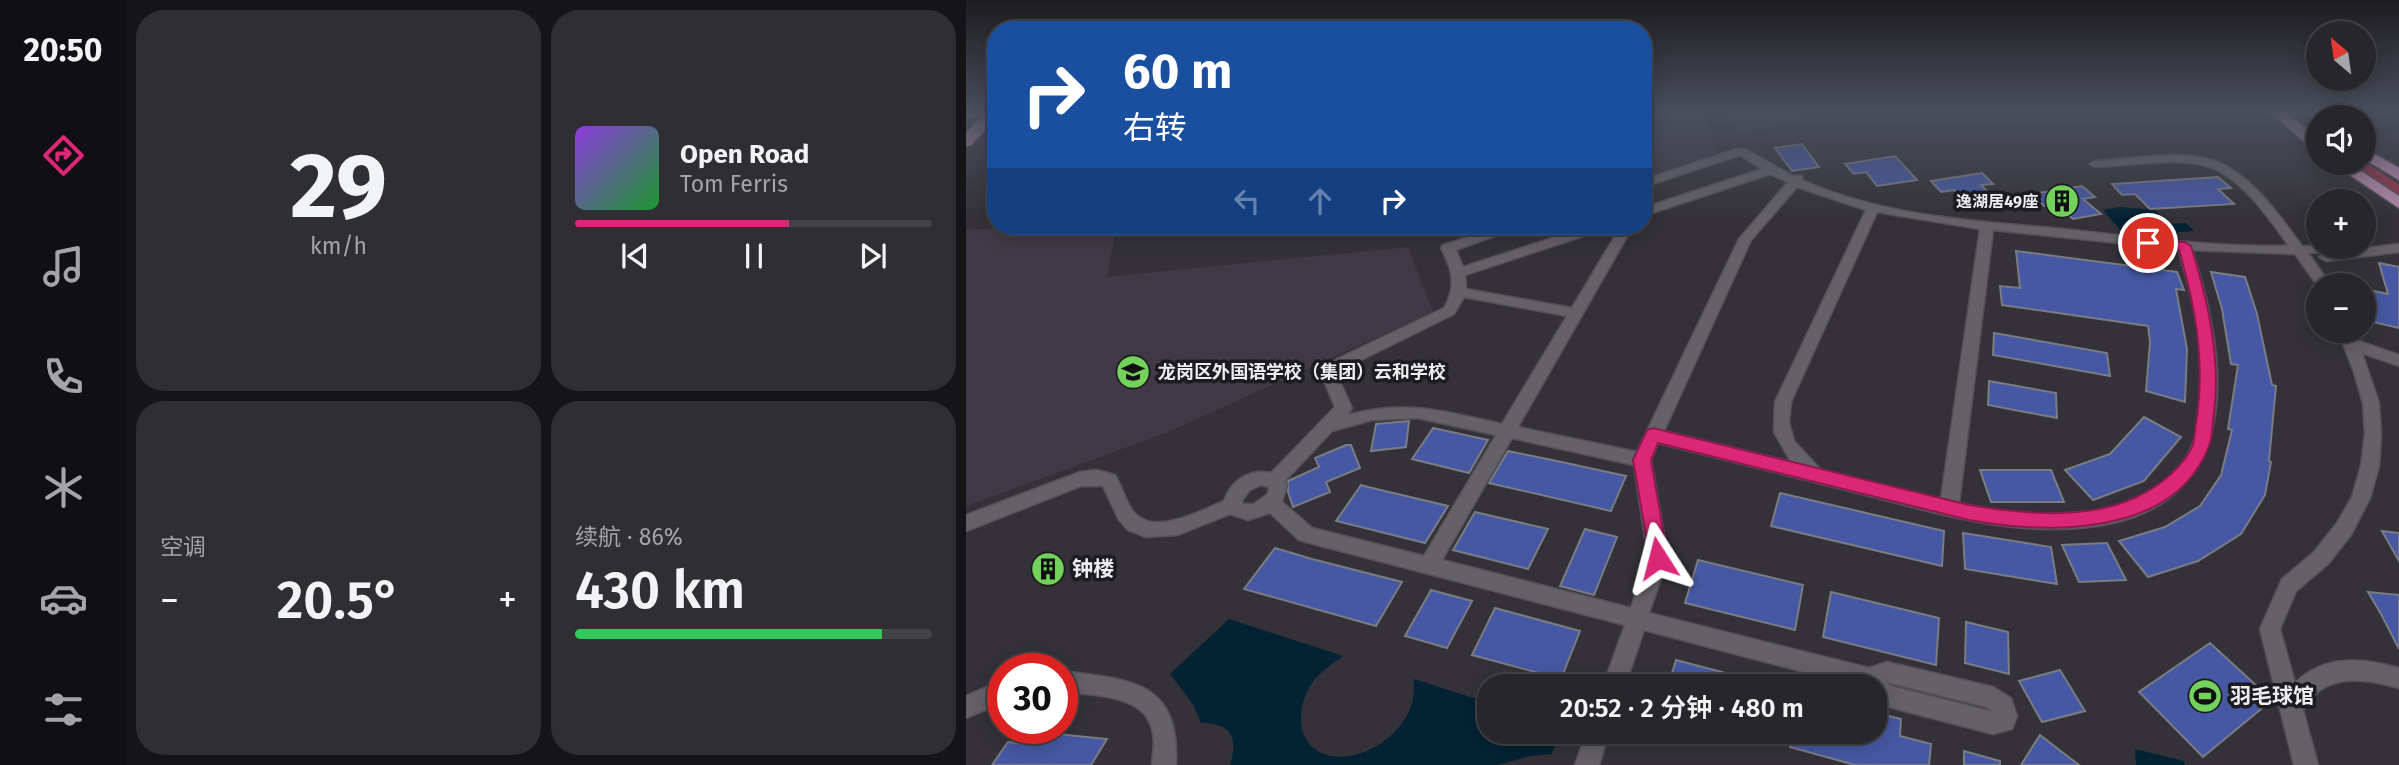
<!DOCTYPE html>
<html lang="zh">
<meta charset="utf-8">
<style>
body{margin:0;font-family:"Fira Sans","Noto Sans SC",sans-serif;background:#2f2e32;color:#f1f3f6;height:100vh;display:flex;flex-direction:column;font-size:26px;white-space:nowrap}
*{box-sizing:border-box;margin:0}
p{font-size:23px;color:#a4a5a8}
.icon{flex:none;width:38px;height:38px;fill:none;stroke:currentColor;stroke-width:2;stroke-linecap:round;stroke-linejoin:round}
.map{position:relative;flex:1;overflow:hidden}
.drawer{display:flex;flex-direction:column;gap:10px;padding:10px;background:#151517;width:840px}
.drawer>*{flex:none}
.hud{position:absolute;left:21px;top:21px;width:665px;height:214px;border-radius:28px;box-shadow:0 4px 18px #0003,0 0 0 2px #434347;background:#1a4fa0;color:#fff;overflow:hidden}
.needle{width:46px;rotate:331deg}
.buttons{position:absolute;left:1340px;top:21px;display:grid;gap:14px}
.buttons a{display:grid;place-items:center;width:70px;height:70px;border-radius:50%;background:#27262a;box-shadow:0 4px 18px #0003,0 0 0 2px #434347;font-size:35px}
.speed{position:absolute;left:21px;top:653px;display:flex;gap:14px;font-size:35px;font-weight:700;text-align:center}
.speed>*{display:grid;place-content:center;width:91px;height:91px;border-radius:50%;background:#27262a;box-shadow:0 4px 18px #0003,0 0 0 2px #434347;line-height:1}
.speed .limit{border:10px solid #d22;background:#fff;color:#111}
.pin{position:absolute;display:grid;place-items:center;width:60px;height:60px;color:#fff;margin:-30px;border:4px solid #fff;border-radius:50%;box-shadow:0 2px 7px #0007}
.me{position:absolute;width:77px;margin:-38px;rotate:351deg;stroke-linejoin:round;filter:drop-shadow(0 0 5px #0008)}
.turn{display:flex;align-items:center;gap:24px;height:147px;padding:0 21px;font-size:32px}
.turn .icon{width:91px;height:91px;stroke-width:2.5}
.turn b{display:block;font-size:49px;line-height:60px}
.lanes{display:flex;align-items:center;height:66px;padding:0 21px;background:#0003;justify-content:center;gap:35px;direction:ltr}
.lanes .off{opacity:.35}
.big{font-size:52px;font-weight:600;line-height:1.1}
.drawer .card{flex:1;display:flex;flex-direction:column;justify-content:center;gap:10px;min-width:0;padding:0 24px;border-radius:28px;background:#2f2e32}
.drawer .dial{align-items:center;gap:0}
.dial b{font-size:91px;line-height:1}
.song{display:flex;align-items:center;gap:21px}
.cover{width:84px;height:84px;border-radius:10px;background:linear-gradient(135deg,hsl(270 70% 55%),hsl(130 70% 35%))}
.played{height:7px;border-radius:4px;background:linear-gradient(90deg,#db2777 60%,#434347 60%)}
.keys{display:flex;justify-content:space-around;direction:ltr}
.heat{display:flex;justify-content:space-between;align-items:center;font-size:38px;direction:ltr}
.charge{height:10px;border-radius:5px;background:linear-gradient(90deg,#34c759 86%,#434347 0)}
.drawer .tiles{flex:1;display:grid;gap:10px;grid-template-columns:repeat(2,1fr)}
.trip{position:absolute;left:511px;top:674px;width:410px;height:70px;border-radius:28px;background:#27262a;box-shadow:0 4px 18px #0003,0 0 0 2px #434347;font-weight:600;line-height:70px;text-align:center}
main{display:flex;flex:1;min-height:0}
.tabs{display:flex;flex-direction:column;width:126px;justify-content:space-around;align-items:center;background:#100f11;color:#a4a5a8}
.tabs .icon{width:49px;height:49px}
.tabs .selected{color:#db2777}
.tabs b{font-size:32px;color:#f1f3f6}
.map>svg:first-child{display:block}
.built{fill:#3f3a45}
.forest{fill:#903649}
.water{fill:#032234}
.building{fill:#4658a3;stroke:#7a7c83;stroke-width:2}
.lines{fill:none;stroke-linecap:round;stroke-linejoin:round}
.street-casing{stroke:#535156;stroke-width:3}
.primary-casing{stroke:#535156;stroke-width:3}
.street{fill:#646167;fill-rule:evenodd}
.primary{fill:#b489aa;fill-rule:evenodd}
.route{fill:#db2777;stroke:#8e194d;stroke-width:2}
.labels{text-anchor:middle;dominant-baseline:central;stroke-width:7;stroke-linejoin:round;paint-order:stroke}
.far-poi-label{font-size:16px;font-weight:bold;fill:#efedf1;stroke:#1c1b1d;text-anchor:end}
.poi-label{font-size:18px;font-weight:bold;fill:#efedf1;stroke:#1c1b1d;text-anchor:start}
.near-poi-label{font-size:21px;font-weight:bold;fill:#efedf1;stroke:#1c1b1d;text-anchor:start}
</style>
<main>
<nav class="tabs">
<b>20:50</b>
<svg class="icon selected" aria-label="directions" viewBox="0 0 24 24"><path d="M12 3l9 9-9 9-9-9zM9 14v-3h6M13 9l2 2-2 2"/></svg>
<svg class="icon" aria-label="music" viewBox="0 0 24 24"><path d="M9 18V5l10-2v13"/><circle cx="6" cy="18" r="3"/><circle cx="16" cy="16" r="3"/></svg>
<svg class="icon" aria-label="phone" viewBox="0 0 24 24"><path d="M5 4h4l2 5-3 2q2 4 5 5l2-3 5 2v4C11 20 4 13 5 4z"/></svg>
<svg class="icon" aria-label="climate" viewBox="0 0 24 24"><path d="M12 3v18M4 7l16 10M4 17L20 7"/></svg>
<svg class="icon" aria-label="car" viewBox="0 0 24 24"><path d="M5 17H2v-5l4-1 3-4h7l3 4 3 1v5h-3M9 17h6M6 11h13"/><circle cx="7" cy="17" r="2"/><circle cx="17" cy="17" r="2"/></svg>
<svg class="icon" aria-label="filters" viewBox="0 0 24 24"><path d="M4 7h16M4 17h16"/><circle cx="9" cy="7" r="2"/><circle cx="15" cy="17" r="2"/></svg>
</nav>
<section class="drawer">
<div class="tiles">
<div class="card dial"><b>29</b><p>km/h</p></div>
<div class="card">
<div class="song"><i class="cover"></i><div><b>Open Road</b><p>Tom Ferris</p></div></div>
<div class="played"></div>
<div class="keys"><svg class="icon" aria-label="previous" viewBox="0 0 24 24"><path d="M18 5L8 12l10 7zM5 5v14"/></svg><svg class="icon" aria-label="pause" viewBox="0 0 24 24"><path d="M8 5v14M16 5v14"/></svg><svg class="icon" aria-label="next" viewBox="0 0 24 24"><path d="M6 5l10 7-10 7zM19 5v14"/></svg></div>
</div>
<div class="card"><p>空调</p>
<div class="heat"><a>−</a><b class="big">20.5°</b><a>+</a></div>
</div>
<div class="card"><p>续航 · 86%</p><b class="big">430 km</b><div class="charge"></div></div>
</div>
</section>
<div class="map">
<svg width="1433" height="765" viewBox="0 0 1433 765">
<rect width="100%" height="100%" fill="#343238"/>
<path class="built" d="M706,111H737L752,154L677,179V114Z
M763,111H841L832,121L772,135Z
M47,226H140L150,229L141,277L442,247L467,312L202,432L0,506V230Z"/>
<path class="forest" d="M1398,161L1433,184V195L1385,163Z"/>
<path class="water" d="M1154,207L1189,210L1202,224L1220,223L1228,231L1159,236L1137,210Z
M263,619L377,656C367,663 357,670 348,680C331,703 327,742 358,754C390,765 431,740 443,711C448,700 448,691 448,679L523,703V732H594L586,754L565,756L531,765H264C273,737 265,723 235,723L227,704L204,674Z
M1169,749L1218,761L1219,765H1170Z"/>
<path class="building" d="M836,144L853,167L826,171L809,148Z
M929,156L951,180L911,186L900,172L888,174L879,164Z
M1016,173L1027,184L1015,185L1030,200L1002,205L988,190L975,192L965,181Z
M1252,177L1265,188L1252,189L1268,204L1184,209L1169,194L1156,195L1146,184Z
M1116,186L1129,197L1117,199L1135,214L1107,219L1090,203L1078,206L1066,194Z
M1050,251L1211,272L1218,290L1210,289L1221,349L1219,402L1180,391L1184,342L1182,326L1036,305L1034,286L1054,288Z
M1413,263L1433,267V328L1398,320V289L1422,294Z
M1245,272L1279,277L1291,314L1306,385L1310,386L1303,461L1305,462L1299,495L1275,534L1232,561L1182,577L1153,541L1199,527L1234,506L1255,475L1266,430L1262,429L1272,365L1265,364L1256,309Z
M1028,333L1141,353L1144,376L1027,355Z
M1023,381L1090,393L1091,418L1022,405Z
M1178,417L1215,437L1178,481L1127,500L1099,470L1144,454Z
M443,421L440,447L405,451L410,424Z
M467,428L522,440L503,473L446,459Z
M380,445H385L394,468L360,482L364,492L327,507L322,492V481L353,467L349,458Z
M542,451L591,461L660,476L645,511L523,483Z
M1014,470H1085L1098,502H1025Z
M395,485L402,487L482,506L459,543L370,521Z
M814,493L978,531L976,566L805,526Z
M509,512L582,529L562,569L487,550Z
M619,529L651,537L628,595L594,586Z
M1416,531L1433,533V561Z
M997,533L1085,547L1091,584L999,569Z
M1141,543L1160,580L1113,582L1096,545Z
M309,548L346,559L436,582L410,626L278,589Z
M732,560L837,585L829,630L719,603Z
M465,590L506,601L481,648L439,636Z
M865,592L973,618L970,665L857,637Z
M1402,592L1433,595V649L1415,614Z
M529,608L614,631L595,679L506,655Z
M1000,622L1042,632L1043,674L999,663Z
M1244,643L1306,700L1237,757L1173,692Z
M710,660L794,682V686H702Z
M1094,670L1119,711L1076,722L1053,681Z
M908,712L935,719L934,736L965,744L963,765H889L824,747L827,732H908Z
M72,732L141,739L125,765H26L42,742L63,744Z
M1074,735L1113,765H1055Z
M998,751L1034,761V765H998Z"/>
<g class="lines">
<g class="street-casing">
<path id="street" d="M771,149H779L827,176H836V180C921,218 1015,221 1106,230C1178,238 1250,247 1323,246C1304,220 1282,187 1253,171C1221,154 1164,166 1129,167L1123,164L1129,161C1170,159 1225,146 1262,167C1293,185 1315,218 1336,246L1380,247L1373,251L1342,253L1365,285H1353V288L1329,254L1226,250C1278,408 1261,542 1060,528C1001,524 945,506 888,492C823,476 758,459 692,443L685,460L702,558L683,613L903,668L921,662L1027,687L1045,698L1051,716L1046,729L1027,734L919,706L908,700V686H891L678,630L659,686H637L659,625L340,542L333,540L304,513L282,520L264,514L211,535L180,537L162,530L153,520L137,486H115L0,531V515L114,472L131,470L149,475C156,486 159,500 166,510C186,538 234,511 258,501C265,481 283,468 305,473L369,407L355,374L371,359L478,308C491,287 486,268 475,248L477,245L538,226H556L490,250L497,267L623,226H641L639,229L499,275L500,289L606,308L655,226H667L552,427L671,452L773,239L822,182L804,174L677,216V208L796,169L774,155L677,187V180ZM831,187L900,210L809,402L808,432L825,462L698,431L785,240ZM911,212L1014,229L975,499L855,470L828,441L823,422L825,402ZM1027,230L1212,249C1230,305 1250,392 1225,448C1189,527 1062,520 993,503ZM498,297L601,316L536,424C479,412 441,399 382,415L386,408L371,375L381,367L488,314ZM452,418L530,435L458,556L346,528L316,502L321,485L319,481L366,431L406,420ZM546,438L668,465L682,558L665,608L476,560ZM295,485L303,487L302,494L288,504H277L276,500L284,490ZM921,682L1021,707L1027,712L924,686Z
M1433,244V252L1360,261L1353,257L1360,253Z
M1372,331H1386L1390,340L1433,355V366L1396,353L1413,403L1415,434L1413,466L1404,498L1385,535L1362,564L1330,591L1314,629L1329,683C1358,654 1396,658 1433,668V688C1396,678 1358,672 1337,710L1352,765H1328L1294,629L1316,579L1348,552L1371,523L1386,497L1395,466L1399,434L1397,403L1388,372Z
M96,671C165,680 214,680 210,765H186C187,752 190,739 185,726C175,694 124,695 96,692Z
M37,680V702L0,718V696Z
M621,732H643L633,765H609Z"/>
</g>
<g class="primary-casing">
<path id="primary" d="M0,111H30V118L5,145L0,146V133L16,116H0Z
M1303,111H1318L1353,139V151L1348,150Z
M1336,111H1352L1359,117H1353V123Z
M1398,148L1433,168V180L1398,159Z
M1366,163H1383L1433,196V208Z"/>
</g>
<use href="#street" class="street"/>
<use href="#primary" class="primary"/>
</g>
<linearGradient id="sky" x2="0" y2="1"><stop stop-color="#1d1c1f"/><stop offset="0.51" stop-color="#4a4f5e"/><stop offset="1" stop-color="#4a4f5e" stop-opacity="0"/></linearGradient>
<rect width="1433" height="218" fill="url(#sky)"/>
<path class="route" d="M1182,239L1218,242L1225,246C1242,302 1255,356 1248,414C1246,424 1247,437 1243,446C1208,538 1081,534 1003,520L692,443L685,460L702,558L699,564L692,567L685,564L667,460L681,430L687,428L1003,505C1070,516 1151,524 1205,474C1214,465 1223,456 1227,444C1229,436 1229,426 1231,417C1239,359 1229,305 1213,250L1177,245L1175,243Z"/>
<defs>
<g id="building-disc" transform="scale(1.75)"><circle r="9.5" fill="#73d25c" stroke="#1c1b1d"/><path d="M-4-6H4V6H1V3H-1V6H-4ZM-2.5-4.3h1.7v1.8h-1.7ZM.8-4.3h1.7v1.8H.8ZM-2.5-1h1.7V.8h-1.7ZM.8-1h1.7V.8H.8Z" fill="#111"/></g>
<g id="school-disc" transform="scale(1.75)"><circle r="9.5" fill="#73d25c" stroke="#1c1b1d"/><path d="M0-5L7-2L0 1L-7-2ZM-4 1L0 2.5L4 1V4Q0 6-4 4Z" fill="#111"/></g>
<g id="stadium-disc" transform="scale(1.75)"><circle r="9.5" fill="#73d25c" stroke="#1c1b1d"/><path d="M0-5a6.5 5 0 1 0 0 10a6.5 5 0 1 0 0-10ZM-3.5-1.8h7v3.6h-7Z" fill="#111"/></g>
</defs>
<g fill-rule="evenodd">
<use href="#building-disc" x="1096" y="201"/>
<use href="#school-disc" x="167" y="372"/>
<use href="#building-disc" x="82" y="569"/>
<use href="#stadium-disc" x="1239" y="696"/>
</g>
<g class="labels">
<g class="far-poi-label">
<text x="1072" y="201">逸湖居49座</text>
</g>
<g class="poi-label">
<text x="192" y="372">龙岗区外国语学校（集团）云和学校</text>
</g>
<g class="near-poi-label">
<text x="106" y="569">钟楼</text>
<text x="1264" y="696">羽毛球馆</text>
</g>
</g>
</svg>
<div class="buttons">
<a><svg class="needle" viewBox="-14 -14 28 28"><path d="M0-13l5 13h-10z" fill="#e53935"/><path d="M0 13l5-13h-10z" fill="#a4a5a8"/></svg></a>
<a><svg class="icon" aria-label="sound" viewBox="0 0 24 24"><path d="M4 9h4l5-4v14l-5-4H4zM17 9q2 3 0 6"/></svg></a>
<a>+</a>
<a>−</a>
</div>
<div class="speed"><div class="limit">30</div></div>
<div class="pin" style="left:1182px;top:243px;background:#d93025"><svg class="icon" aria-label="arrive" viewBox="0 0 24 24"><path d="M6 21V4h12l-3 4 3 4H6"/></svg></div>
<svg class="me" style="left:692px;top:558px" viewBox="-20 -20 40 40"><path d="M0-17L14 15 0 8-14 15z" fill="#db2777" stroke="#fff" stroke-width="4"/></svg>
<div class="trip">20:52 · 2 分钟 · 480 m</div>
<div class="hud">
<div class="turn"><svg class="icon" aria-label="right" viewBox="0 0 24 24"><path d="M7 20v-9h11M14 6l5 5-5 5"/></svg><div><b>60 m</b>右转</div></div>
<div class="lanes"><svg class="icon off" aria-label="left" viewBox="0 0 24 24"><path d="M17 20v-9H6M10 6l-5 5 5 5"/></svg><svg class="icon off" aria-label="ahead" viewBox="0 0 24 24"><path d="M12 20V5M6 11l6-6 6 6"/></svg><svg class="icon" aria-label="right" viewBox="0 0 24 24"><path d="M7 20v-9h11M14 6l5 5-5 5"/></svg></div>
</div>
</div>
</main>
